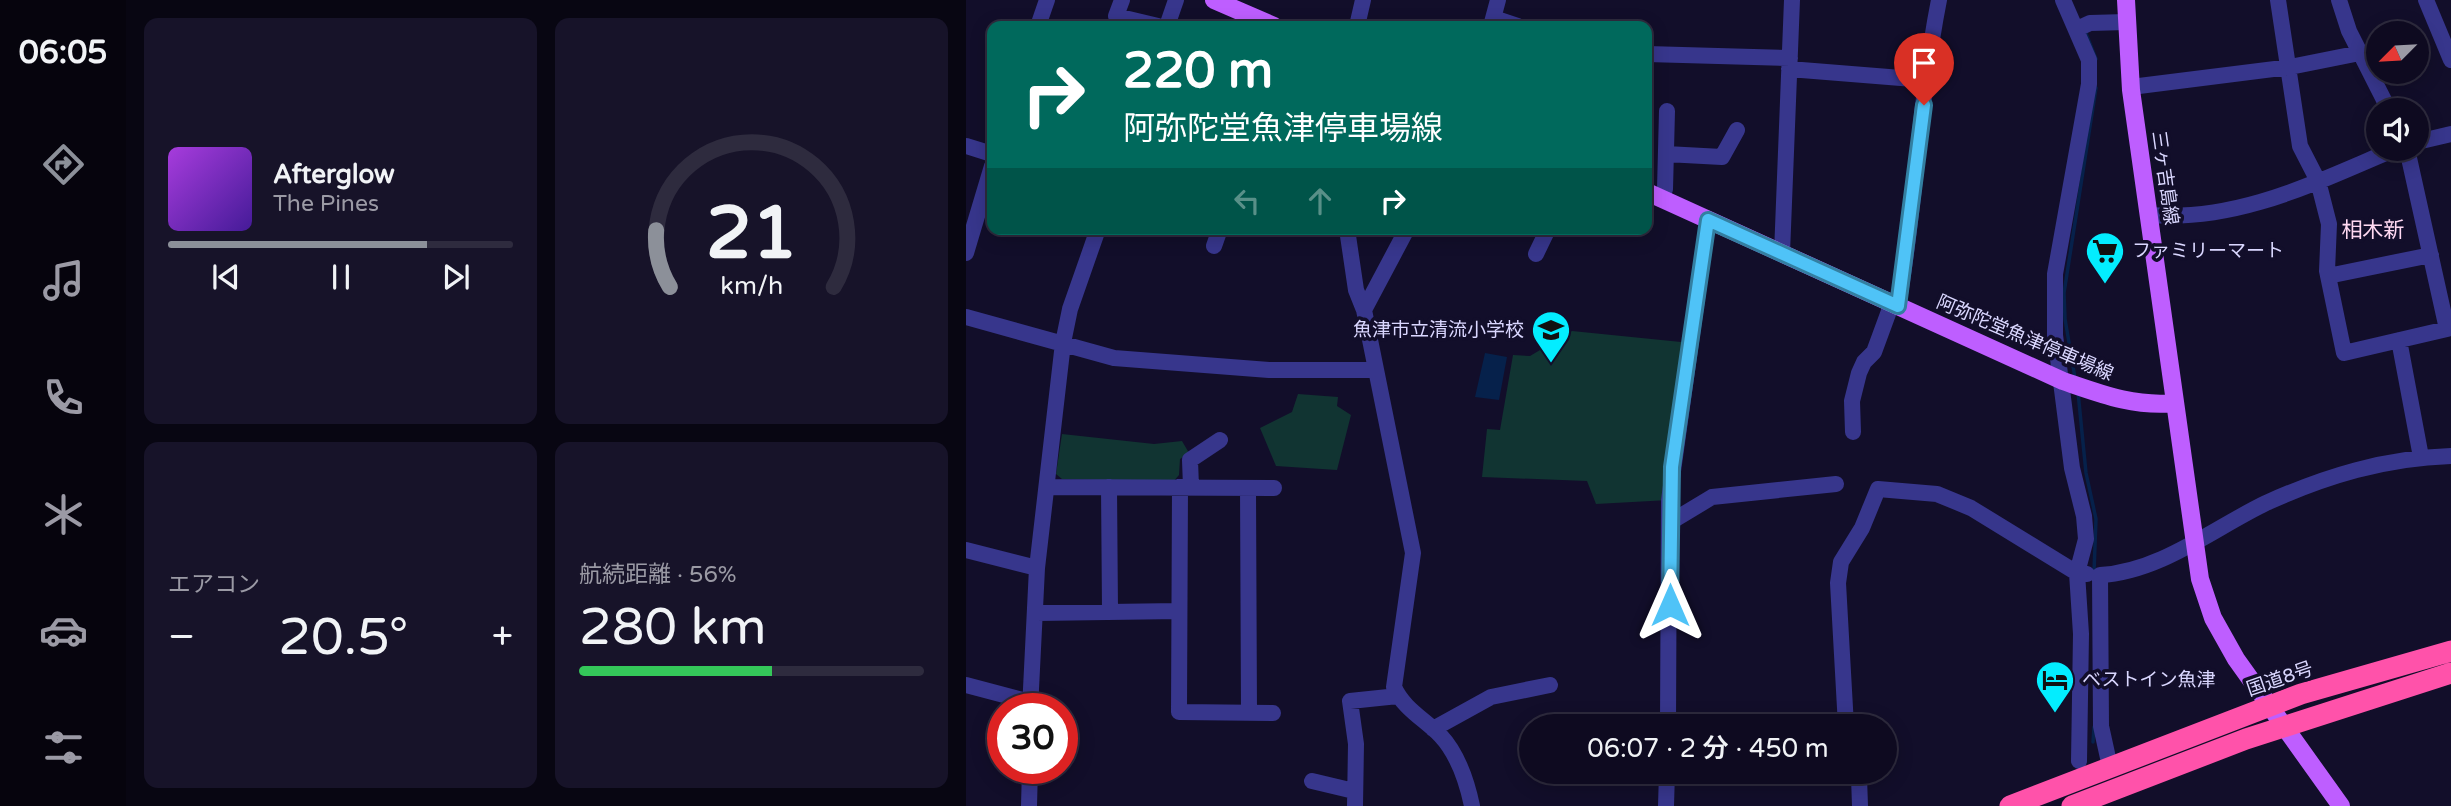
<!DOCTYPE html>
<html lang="ja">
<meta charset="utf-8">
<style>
body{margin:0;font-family:"Varela Round","Noto Sans JP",sans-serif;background:#171329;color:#f1f3f6;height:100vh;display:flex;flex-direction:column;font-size:26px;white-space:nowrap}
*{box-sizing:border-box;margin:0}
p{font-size:23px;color:#9b9aa5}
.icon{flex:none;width:38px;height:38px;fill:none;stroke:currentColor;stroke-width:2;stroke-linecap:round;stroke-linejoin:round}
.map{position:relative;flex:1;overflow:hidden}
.panel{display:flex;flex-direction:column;gap:18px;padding:18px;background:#080612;width:840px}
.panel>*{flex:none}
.top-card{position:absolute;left:21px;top:21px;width:665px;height:214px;border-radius:14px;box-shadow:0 4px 18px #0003,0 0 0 2px #2e2b3e;background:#00695c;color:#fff;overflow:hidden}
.needle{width:46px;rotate:246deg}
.tools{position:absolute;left:1400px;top:21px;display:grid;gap:14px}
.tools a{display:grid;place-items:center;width:63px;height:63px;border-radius:50%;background:#0e0a20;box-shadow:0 4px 18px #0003,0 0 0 2px #2e2b3e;font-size:35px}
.speed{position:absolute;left:21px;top:693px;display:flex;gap:14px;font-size:35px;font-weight:700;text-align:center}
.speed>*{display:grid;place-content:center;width:91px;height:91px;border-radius:50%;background:#0e0a20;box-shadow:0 4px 18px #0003,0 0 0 2px #2e2b3e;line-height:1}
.speed .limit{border:10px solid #d22;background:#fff;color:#111}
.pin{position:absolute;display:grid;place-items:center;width:60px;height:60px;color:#fff;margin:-72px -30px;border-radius:50% 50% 50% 0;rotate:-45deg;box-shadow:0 0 7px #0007}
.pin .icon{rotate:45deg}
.me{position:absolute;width:77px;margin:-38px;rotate:0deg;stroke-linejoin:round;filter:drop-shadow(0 0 5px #0008)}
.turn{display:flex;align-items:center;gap:24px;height:147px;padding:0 21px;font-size:32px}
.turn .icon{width:91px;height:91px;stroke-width:2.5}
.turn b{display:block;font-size:49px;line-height:60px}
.lanes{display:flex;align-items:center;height:66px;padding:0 21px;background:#0003;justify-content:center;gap:35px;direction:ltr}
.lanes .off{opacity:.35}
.big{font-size:52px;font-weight:600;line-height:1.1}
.panel .card{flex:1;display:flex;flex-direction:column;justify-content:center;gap:10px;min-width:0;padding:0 24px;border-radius:14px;background:#171329}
.panel .dial{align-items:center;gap:0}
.dial svg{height:182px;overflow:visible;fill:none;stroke:#2e2b3e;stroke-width:7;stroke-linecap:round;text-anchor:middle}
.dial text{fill:#f1f3f6;stroke:none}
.song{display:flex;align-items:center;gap:21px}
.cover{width:84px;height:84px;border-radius:10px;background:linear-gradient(135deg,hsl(280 70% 55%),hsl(260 70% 35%))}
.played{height:7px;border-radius:4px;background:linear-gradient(90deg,#8c9099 75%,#2e2b3e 75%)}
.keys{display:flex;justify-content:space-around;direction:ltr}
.heat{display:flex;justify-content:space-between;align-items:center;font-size:38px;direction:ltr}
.charge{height:10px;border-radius:5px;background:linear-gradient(90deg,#34c759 56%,#2e2b3e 0)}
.panel .tiles{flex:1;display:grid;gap:18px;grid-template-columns:repeat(2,1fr)}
.trip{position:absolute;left:553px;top:714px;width:378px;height:70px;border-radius:35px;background:#0e0a20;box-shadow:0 4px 18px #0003,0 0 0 2px #2e2b3e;font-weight:600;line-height:70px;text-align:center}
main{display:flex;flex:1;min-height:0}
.dock{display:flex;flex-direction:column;width:126px;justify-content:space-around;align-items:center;background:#06040d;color:#9b9aa5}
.dock .icon{width:49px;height:49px}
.dock .active{color:#8c9099}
.dock b{font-size:32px;color:#f1f3f6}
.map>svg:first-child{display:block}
.green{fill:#113432}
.water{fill:#06214b}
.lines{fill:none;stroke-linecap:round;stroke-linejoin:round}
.stream{stroke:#06214b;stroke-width:3.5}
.minor{stroke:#37368c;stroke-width:16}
.major{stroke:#be5eff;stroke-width:18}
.highway{stroke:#ff52aa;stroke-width:21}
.route-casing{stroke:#337fa1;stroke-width:18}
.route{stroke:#4fc3f7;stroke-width:12}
.labels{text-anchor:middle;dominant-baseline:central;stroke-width:7;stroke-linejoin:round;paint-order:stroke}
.street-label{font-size:19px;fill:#dad7ff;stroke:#120e2a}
.poi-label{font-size:19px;fill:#dad7ff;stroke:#120e2a;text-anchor:start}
.neighbourhood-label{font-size:21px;fill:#ffd9f2;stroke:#120e2a}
</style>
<main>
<nav class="dock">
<b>06:05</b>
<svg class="icon active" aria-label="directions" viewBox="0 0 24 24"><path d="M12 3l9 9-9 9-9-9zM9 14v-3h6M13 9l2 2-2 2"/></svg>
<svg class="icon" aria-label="music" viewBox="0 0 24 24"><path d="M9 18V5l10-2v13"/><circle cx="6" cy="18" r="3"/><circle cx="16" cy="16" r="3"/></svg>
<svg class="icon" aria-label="phone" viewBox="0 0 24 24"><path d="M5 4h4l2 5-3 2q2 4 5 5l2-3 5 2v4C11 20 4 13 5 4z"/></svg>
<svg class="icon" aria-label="climate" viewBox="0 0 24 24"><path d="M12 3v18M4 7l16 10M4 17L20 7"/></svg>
<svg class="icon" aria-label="car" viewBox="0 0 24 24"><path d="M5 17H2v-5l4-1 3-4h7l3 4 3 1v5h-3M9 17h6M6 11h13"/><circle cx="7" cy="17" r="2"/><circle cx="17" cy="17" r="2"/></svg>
<svg class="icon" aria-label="filters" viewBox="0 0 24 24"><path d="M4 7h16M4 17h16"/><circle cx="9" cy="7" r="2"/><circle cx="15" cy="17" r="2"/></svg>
</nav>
<section class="panel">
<div class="tiles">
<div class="card">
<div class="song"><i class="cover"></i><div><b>Afterglow</b><p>The Pines</p></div></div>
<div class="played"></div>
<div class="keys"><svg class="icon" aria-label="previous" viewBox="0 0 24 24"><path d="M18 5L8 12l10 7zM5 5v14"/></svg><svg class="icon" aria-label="pause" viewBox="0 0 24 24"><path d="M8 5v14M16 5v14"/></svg><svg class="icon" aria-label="next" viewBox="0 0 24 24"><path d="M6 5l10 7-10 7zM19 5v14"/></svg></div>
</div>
<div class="card dial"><svg viewBox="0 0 100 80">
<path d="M14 69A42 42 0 1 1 86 69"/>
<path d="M14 69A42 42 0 0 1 8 44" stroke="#8c9099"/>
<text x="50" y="56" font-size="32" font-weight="700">21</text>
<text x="50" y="72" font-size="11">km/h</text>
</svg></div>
<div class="card"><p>エアコン</p>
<div class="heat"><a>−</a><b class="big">20.5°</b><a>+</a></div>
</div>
<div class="card"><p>航続距離 · 56%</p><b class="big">280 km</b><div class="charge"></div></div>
</div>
</section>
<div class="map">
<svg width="1485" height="806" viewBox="0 0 1485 806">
<rect width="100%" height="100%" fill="#120e2a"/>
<path class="green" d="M606,331L725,343L703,500L630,504L621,481L516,477L521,429L534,430L547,355L564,356Z
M332,394L372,397L371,406L385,415L371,470L310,466L294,428L326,412Z
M96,434L188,444L216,441L223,453L214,459L213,475L207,482L96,479L90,474Z"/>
<path class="water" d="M519,353L541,357L533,400L509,397Z"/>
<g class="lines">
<path class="stream" d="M1119,31L1130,59
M1109,378L1099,319L1098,293L1130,88
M1112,392L1120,473L1130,519L1128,572
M1127,742L1128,727"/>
<path class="minor" d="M156,0L150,16L192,26
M1097,0L1123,60V84L1089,274V335L1106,468L1118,516L1120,539L1111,573L1115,634L1113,761
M1312,0L1334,146L1352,181L1363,224L1361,271L1378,353L1481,329L1441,149
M1373,0L1383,31L1423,110
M1460,0L1485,60
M528,18L552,26
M72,26L81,0
M201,26L210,0
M391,26L397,0
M525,26L532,0
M1111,29L1124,23L1160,22
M681,54L824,58
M823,69L960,80
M1165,87L1324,67L1394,53
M1451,142L1485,134
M0,146L26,154
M700,154L756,157L771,130
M695,199L699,189L701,111
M1183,215C1272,222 1348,183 1429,149
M381,229L390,290L398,310
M441,229L398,310L447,553L428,687C437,708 458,719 474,735C491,753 501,782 506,806
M248,246L254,229
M0,253L26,166
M816,253L826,0
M570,254L582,229
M1362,276L1465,255
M932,306C950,205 953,101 973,0
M0,317L148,358L303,370H409
M1433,340L1455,457
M887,432L886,401L893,373L898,362L908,352L926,303
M81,487L308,488
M143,487L144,611
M214,487L213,712L307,713
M225,487L224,460L254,440
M282,488L283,713
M703,523L746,497L870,484
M0,550L71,568
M70,613L213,611
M0,685L64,702
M64,709L71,568L97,343L104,309L132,229
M702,726L703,500L742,220
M880,726L872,583L875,562L896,528L912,489L971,494L1005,508L1111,573L1121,574
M467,729L525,697L584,685
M1144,767L1135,726L1134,575C1194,572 1248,528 1300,503C1360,476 1419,458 1485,456
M883,772L893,777L894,806
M346,781L388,791
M63,806L64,768
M389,806L390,744L384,701L432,696
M700,806L701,772"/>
<path class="major" d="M248,0L308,26
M1160,0L1165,90L1234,579L1247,618L1270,659L1375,806
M681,192L1097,381C1135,394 1168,407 1209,403"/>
<path class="highway" d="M1044,806L1335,694L1485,651
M1106,806L1280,739L1485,673"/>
</g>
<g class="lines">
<g class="route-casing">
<path id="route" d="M704,605L706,467L742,220L932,306L958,105"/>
</g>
<use href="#route" class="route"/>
</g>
<defs>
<g id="supermarket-pin" transform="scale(2.0125)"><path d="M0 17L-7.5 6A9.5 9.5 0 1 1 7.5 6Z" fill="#03edff" stroke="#120e2a"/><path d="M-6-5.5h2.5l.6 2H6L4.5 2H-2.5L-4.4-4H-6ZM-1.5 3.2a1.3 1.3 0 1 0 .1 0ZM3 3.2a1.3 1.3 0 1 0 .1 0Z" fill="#111"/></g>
<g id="school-pin" transform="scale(2.0125)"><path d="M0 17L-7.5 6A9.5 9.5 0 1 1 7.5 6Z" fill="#03edff" stroke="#120e2a"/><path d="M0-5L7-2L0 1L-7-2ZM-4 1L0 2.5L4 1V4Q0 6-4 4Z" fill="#111"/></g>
<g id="hotel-pin" transform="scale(2.0125)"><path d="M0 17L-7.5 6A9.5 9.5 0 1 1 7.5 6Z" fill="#03edff" stroke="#120e2a"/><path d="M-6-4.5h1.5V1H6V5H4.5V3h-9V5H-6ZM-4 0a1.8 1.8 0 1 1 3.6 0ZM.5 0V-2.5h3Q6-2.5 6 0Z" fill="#111"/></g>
</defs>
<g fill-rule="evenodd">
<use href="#supermarket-pin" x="1139" y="251"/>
<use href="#school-pin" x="585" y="330"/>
<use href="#hotel-pin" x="1089" y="680"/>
</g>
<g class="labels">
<g class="street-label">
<text transform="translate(1199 178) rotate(82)">三ヶ吉島線</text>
<text transform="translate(1059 338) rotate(23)">阿弥陀堂魚津停車場線</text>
<text transform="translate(1314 679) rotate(-19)">国道8号</text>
</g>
<g class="poi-label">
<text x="1166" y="251">ファミリーマート</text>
<text x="558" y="330" text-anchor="end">魚津市立清流小学校</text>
<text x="1116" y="680">ベストイン魚津</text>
</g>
<g class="neighbourhood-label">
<text x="1407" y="230">相木新</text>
</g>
</g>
</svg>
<div class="tools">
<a><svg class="needle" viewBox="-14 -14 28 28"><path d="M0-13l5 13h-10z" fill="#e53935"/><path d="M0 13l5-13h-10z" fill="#9b9aa5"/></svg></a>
<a><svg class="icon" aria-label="sound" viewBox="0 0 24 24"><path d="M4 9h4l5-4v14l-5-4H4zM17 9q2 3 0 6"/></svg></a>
</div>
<div class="speed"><div class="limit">30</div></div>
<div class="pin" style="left:958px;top:105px;background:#d93025"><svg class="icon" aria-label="arrive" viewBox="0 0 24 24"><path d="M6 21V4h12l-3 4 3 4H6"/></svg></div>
<svg class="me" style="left:704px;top:605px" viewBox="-20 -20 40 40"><path d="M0-17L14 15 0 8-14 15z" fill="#4fc3f7" stroke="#fff" stroke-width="4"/></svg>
<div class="trip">06:07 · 2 分 · 450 m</div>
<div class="top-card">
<div class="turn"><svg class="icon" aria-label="right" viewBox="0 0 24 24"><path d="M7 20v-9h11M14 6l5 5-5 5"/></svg><div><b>220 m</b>阿弥陀堂魚津停車場線</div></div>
<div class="lanes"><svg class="icon off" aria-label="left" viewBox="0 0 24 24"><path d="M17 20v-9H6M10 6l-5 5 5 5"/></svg><svg class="icon off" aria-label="ahead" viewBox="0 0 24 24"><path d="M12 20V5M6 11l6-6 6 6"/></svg><svg class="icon" aria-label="right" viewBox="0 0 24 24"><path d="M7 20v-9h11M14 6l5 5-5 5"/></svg></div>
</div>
</div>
</main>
